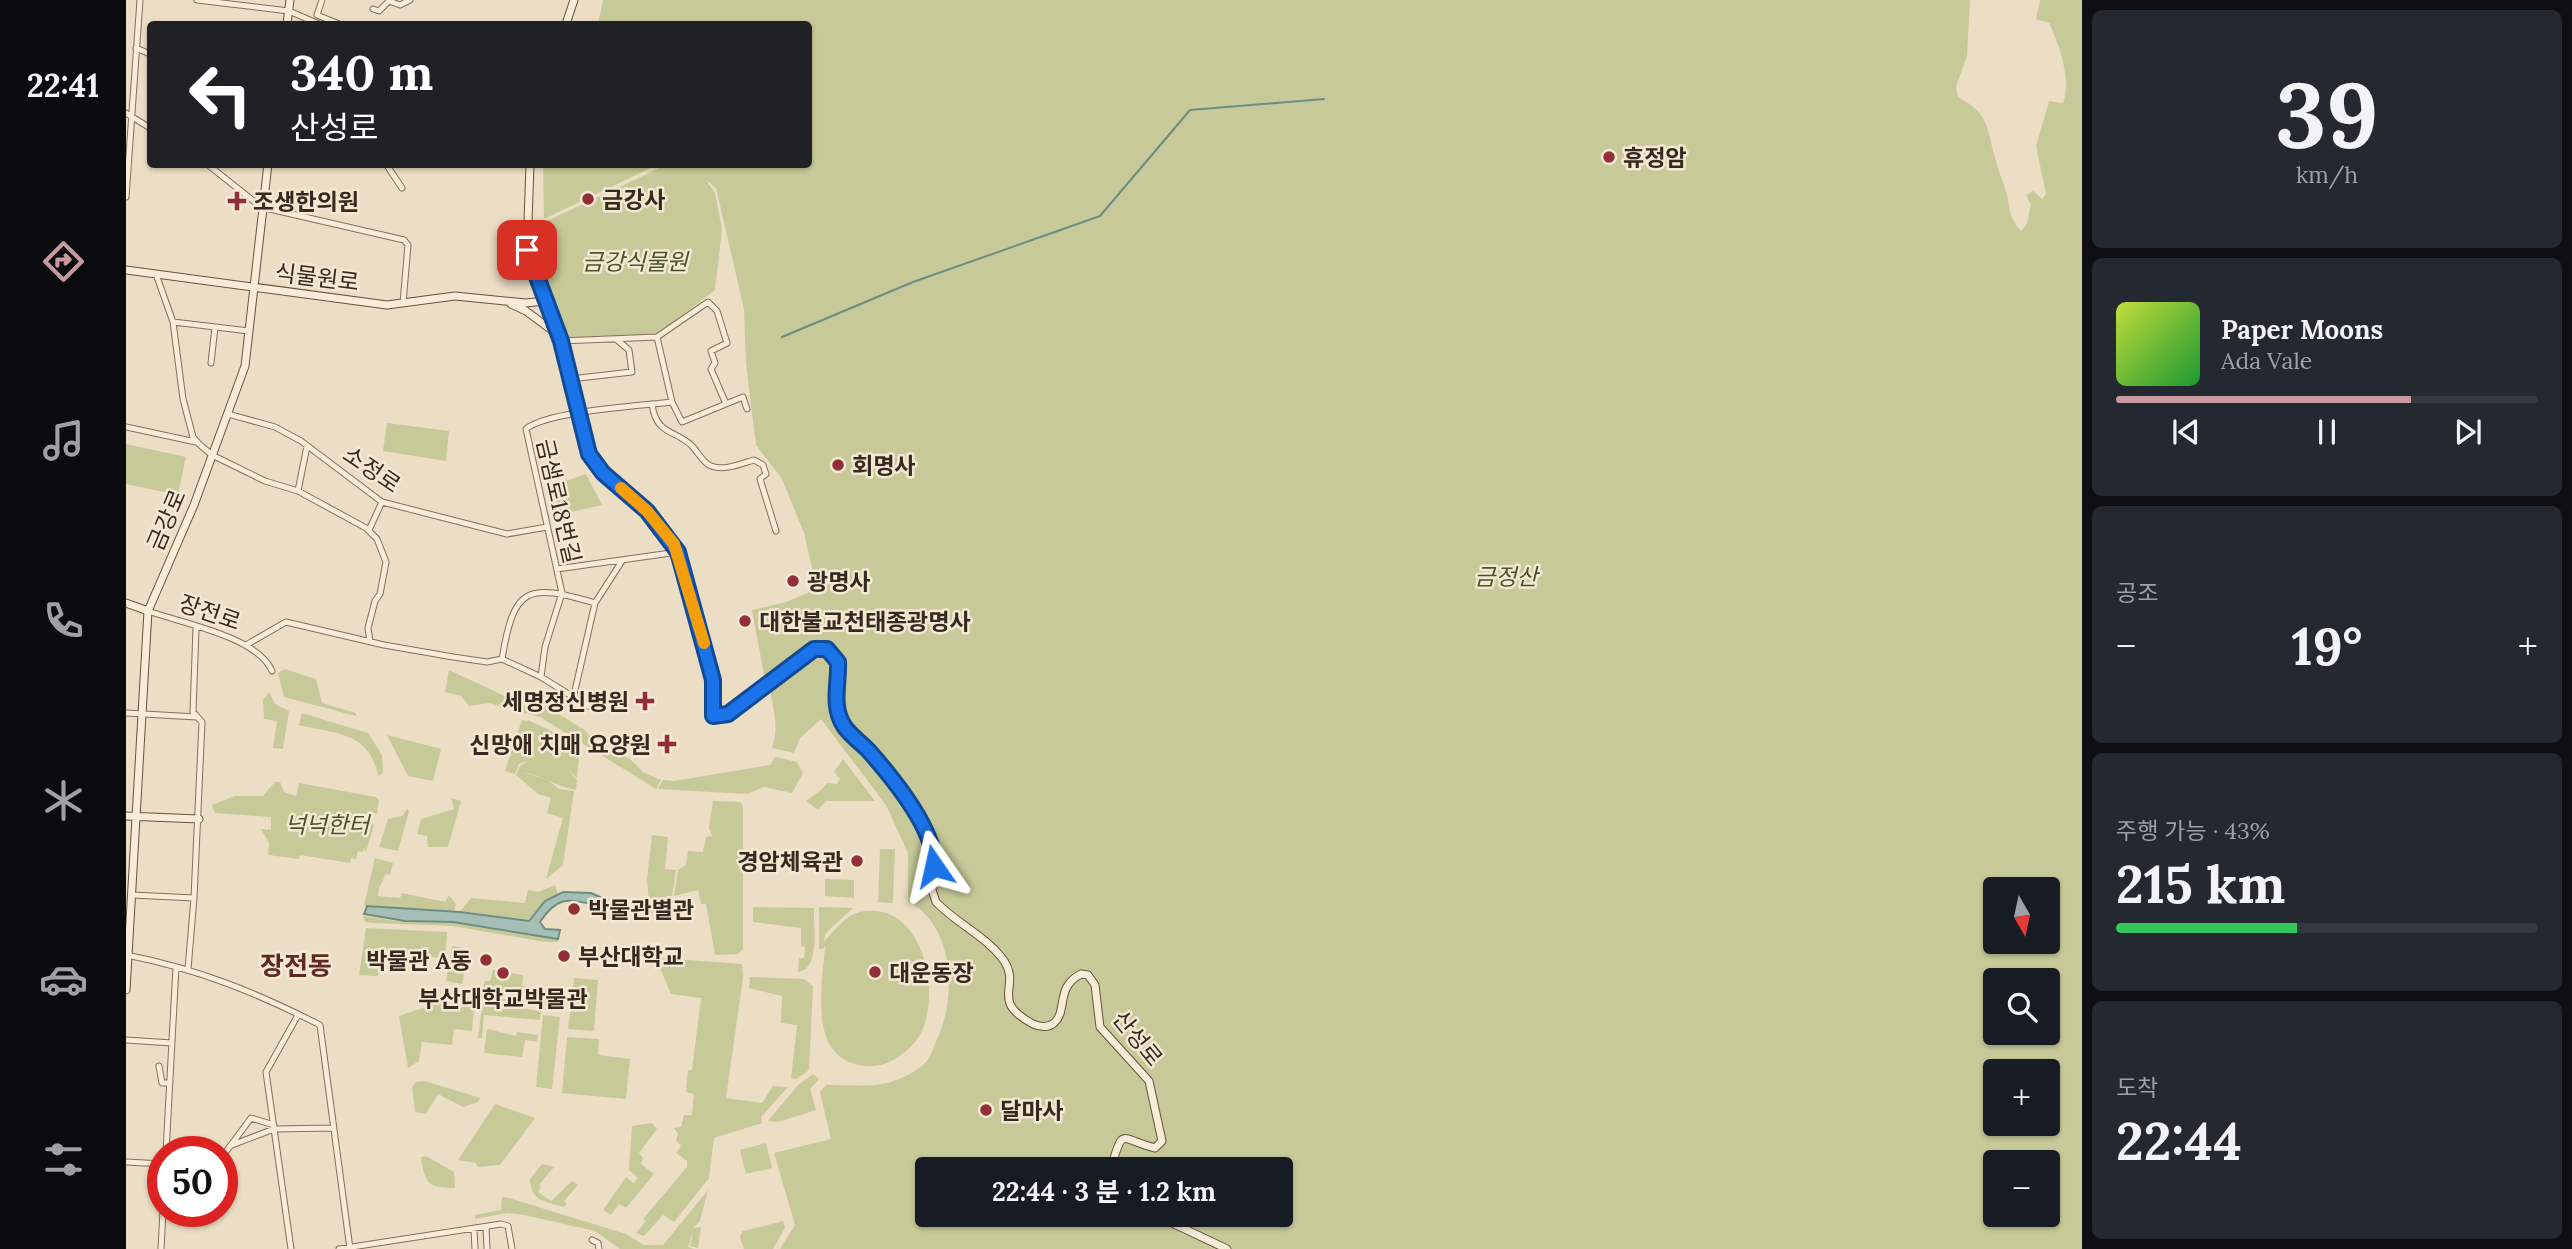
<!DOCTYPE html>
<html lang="ko">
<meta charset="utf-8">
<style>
body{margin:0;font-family:Lora,"Noto Sans KR",serif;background:#242831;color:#f1f3f6;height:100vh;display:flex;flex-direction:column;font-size:26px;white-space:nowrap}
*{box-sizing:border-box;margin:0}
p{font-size:23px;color:#9ea1a6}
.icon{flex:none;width:38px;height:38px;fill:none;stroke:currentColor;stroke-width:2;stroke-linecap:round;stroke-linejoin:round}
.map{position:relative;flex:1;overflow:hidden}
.drawer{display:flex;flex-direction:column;gap:10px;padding:10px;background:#0d0f14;width:490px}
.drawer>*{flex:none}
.top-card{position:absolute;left:21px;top:21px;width:665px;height:147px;border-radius:7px;box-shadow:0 2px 5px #0004;background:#202124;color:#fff;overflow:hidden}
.needle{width:46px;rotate:171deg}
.fabs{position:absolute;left:1857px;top:877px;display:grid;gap:14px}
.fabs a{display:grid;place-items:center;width:77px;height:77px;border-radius:7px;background:#171b24;box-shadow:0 2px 5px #0004;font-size:35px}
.speed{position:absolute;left:21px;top:1136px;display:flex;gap:14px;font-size:35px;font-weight:700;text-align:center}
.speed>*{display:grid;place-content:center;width:91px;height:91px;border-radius:50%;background:#171b24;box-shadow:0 2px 5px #0004;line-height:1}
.speed .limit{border:10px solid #d22;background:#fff;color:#111}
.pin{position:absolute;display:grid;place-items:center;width:60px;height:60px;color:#fff;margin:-30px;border-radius:14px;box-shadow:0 4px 10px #0006}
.me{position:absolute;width:77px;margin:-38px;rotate:349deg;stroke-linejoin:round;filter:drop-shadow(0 0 5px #0008)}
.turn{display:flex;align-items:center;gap:24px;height:147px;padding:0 28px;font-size:32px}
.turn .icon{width:91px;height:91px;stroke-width:2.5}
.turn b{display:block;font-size:49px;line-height:60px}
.big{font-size:52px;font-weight:700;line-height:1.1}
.drawer .card{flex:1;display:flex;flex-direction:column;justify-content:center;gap:10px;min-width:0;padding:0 24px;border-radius:10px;background:#242831}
.drawer .dial{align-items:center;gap:0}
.dial b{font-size:91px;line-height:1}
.song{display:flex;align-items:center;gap:21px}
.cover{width:84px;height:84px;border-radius:10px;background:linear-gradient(135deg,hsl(70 70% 55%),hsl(130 70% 35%))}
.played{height:7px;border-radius:4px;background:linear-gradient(90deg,#c69a9f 70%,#363941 70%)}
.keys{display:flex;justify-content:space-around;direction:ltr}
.heat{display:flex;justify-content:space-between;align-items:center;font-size:38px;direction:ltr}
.charge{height:10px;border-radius:5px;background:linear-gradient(90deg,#34c759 43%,#363941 0)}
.trip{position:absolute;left:789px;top:1157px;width:378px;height:70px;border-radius:7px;background:#171b24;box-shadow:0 2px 5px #0004;font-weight:700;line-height:70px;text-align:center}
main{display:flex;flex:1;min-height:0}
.dock{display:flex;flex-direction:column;width:126px;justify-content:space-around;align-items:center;background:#090b0e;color:#9ea1a6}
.dock .icon{width:49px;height:49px}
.dock .selected{color:#c69a9f}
.dock b{font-size:32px;color:#f1f3f6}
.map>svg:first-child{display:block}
.green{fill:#c7ca98;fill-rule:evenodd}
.water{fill:#a6bfb6;stroke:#6d8d83;stroke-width:2}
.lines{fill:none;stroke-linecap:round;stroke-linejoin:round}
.stream{stroke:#6d8d83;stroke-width:2}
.street-casing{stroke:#866f5b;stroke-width:7}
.secondary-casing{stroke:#68513e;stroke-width:9}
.street{stroke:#f7ecd7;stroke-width:5}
.secondary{stroke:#f7ecd7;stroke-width:7}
.route-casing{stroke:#114b97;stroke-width:18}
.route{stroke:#1a73e8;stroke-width:12}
.slow{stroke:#f59e0b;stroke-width:12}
.poi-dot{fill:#922e35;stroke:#f4e8d3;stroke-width:2.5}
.labels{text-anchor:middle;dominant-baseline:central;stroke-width:5;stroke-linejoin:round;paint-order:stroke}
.poi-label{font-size:23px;font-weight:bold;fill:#36291f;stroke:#f4e8d3;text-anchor:start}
.park-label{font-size:23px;font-style:italic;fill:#4a5226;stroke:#f4e8d3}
.street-label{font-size:23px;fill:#36291f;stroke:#f4e8d3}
.quarter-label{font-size:26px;font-weight:bold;fill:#612920;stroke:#f4e8d3}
</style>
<main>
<nav class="dock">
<b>22:41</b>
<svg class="icon selected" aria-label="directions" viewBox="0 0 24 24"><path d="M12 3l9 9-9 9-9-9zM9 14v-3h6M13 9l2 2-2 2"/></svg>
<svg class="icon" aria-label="music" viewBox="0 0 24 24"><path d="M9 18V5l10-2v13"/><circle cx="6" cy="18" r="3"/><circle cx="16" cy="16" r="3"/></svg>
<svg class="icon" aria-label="phone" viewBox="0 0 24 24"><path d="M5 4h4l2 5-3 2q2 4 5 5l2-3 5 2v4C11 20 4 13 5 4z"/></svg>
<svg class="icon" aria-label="climate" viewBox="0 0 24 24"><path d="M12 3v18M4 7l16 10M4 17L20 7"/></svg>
<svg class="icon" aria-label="car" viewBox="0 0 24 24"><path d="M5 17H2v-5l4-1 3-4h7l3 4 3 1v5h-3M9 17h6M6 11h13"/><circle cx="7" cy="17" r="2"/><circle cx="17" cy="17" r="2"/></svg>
<svg class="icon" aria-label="filters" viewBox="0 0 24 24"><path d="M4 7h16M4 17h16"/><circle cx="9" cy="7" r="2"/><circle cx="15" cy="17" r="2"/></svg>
</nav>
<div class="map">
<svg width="1956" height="1249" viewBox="0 0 1956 1249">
<rect width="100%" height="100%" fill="#ecdec4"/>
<path class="green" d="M477,0H1844L1841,56L1830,87L1832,97C1862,113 1860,124 1868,154C1871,167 1876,179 1880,191C1885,210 1881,214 1895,231L1901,224L1905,204L1900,195L1907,191L1916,199L1920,194L1910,146L1923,101L1937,103C1946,80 1933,44 1923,23L1910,19L1914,0H1956V1249H1104L1030,1215L1155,1214V1169H987L997,1142L1020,1147L1037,1143L1024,1080L974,1026L970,983L963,974L946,977L928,1021L913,1026L887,1010L884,971L876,956L812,902C804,876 814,861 801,832L720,727L711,699L714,661L698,646L639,680L626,610L660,602L691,589L678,533L656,479L630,445L620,364L618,309L590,188L580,180L589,193L596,229L589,290L530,335L440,338L432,335L399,238L421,221L540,165L682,164V24H472ZM1869,889H1922V942H1869ZM1869,980H1922V1032H1869ZM1869,1071H1922V1124H1869ZM1869,1162H1922V1214H1869Z
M417,165V164L531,165L418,219Z
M261,423L323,431L320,461L257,451Z
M0,444L60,457L52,495L0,484Z
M460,474L476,505L433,515L428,485Z
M690,649L700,650L710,662L712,716L743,753L799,831L807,852L806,894C821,908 879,956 882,972C885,986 875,1002 888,1014C899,1024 914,1023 929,1025L941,985L956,974L967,984L971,1026L1022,1081L1035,1140L1026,1145L1004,1136L997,1137L984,1169H802V1214L1021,1215L1098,1249H654L669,1225L648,1153L705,1139L694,1092L700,1085C740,1085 763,1091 797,1065C804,1060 807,1049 810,1041C831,1000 829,924 782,902V853L760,805L695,719L674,738L668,753L646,748C654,725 646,706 643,683Z
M159,669L190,679L196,703L230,713V716L158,697L152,673Z
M323,670L400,706L415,703L457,729L475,747L504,759L517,772L535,780L530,789L414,717L363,703L343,706L335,696L319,692Z
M143,692L149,704L163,711L157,749L147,748L151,721L138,719L137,700Z
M176,713L242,733L256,755L257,773L252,776C244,732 210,734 173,725Z
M396,720L401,721L400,726L402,720L442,739L454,749L451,778L442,770L451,780L450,790C431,787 416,775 397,772L422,780L433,789L448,791L437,865L420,879L437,818L421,813L425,798L412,794L390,775L394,766L401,761L393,764L389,774L379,771L384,756L391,752L384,755Z
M261,735L315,749L307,781L282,776Z
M649,757L671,762L677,773L666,793L638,787L621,794L532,789L537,780L548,781L644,765Z
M717,759L749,801H700L692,810L680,801C688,794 695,792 701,783L711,784L714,779L708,772Z
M149,782H154L158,792L170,796L173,783L250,797L253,800L251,814L244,813L242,823L248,825L240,852L238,848L237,852L232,851L230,859L225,858L224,863L174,855L173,859L142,855L143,843L135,829L145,830V817L89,813L86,805L109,796H137Z
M325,798L335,801L322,847H302L301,836L291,834L295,819L328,809Z
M587,801L614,802L617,806V949L612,954L589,955L580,904H575L572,890L548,896L552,870L560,865L562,851L577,852L580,837L586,836L583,828Z
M281,809L283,811L272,851L253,847L262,819L276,816Z
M526,835L542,837L539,869L550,870L546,896L533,900L534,908L524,914L521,879Z
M754,849H769L767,903L752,902Z
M249,858L267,863L264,875L260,874L253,888L252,896L274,898L276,893L319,902L323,895L330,904L328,911L238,905Z
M699,879L728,880V898L699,896Z
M429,885L432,894L419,900L402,920L334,911L345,898L399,903L402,890L412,892Z
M627,907L688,908C687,925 695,969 672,972L673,958H678L679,947L675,946V928L627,922Z
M693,907L727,908L699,934L698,942C706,933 714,923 724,916C732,911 741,910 750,911C803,915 817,1009 789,1042C775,1058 759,1068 738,1066C680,1059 697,985 699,945L697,949H693Z
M237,916L277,922L328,923L432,940L431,942H419L327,926L246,923L239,922Z
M240,928L321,932L319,959L255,950L252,976L233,975Z
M326,946L343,949L336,984L320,981Z
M528,954L535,958L616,964L617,978L600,1098L636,1103L647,1086L662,1087L635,1117L636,1123L588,1138L583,1178L548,1222L537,1215L518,1236L510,1233L520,1221L517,1219L561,1167V1161L550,1153L555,1146L550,1140L552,1134L548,1128L555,1127L558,1115H566L568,1094L560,1092L562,1070H566L575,998L545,994Z
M367,970L397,975L396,986L436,993L434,1002L426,1006L354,998L395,1000V996L356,990L359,981H364Z
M624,977L678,979L687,986L683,1070L671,1079L665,1078L671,1025L655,1023L656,996L623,988Z
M448,978L472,980L468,1031L442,1029Z
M317,1001L348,1008L346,1031L328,1029L326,1045L296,1042L293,1061L282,1068L273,1016Z
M363,1004L415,1011L414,1020L358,1015L356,1038H352L356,1006Z
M417,1015L434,1017L426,1089L410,1087Z
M361,1029L390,1036L391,1032L412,1035L411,1042L399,1040L396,1057L358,1053Z
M441,1037L473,1039L472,1055L504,1059L500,1099L436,1093Z
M687,1074L693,1079L684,1089L690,1110L652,1122L642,1121L672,1085Z
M299,1081L354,1098L352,1102L337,1107L312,1094L300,1114L289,1112L286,1087L290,1082Z
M369,1104L409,1118L374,1165L351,1167L350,1163L332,1160Z
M526,1123L531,1129L513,1153L517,1158L515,1164L528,1174L500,1208L493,1204L485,1215L477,1210L500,1177L507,1183L512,1178L503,1170L506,1126Z
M640,1143L646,1168L620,1174L614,1150Z
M300,1156L328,1172L329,1188C301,1188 299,1183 295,1157Z
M416,1164L428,1167L413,1185L415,1188L412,1192L425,1201L446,1181L452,1185L438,1201L441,1204L438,1207C419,1201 405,1202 404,1179Z
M582,1190L574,1221L567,1228L575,1227L572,1248L564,1246L567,1231L562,1247L568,1249H494L469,1231L398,1215L381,1213L349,1219V1215L375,1210L376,1197L383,1198L500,1234L518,1245H537Z
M657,1221L659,1228L647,1249H618L614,1237L617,1231Z"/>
<path class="water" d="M437,892L465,893L481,900C458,914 440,881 414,922L419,929L434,930L432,939L327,922L279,921L238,914L241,906L334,912L403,921L419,901Z"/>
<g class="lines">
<path class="stream" d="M656,337L787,282L974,216L1064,110L1198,99"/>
<g class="street-casing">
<path id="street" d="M71,0L163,11L193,24
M196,0L191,15L213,24
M247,9L253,11L263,1L274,5L284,0
M10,48L24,54
M0,113L24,128
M81,164L135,207L278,240L282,245L277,303
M260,164L276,188
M0,197L14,0
M30,274L47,322L57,399L67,437L73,444L86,455L139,481L172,491L240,528L251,539L260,562L254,594L249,601L242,628L244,642
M47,322L123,331
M531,337L546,402L556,422L617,397L621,409
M435,341L531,337L582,302L591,311L601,343L585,351L589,363L585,369L600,404
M85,363L89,327
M444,379L506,372L503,350L490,339
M526,404C530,436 551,430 566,446C572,452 577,463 585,466C599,471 614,464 628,460L637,465L640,474L634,479L650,531
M102,414L149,427L175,441L256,502L381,534L421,527
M0,427L70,442
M172,491L181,446
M243,530L256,502
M431,569L552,552
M469,603L496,561
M22,611C56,623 132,637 146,671
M120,645L160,622L258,645L327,657L361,662L376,659
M415,677L376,659C388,586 401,583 469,603L447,699
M462,706L415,677L419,647L436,593L400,429C422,411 514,406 546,402
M0,713L71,717
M6,895L68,898
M0,955C72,969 129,992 194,1025L224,1249
M62,969L68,898L76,722L67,712L70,628
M0,1040L46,1043
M33,1066L36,1083H44
M106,1145L148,1129L207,1128
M40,1152L50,967
M96,1157L125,1118L148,1125
M0,1162L37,1164
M360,1227L361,1249
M348,1229L349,1249
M466,1240L472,1243L473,1249
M35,1249L37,1211
M165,1249L140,1072L172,1015
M213,1249L375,1224L382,1226L386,1249"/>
</g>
<g class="secondary-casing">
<path id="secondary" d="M161,24L164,0
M440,24L448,0
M404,164L401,250L435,341L463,454L477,473L521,511L552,552L587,680V716L602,714L688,649L700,648L711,659L710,699L715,720L743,751L801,832L808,852L806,890L810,902C830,923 858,935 876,958C898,987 861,999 907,1024C914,1027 922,1028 928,1023C942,1011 929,987 955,974L962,975L969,985L974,1027L1023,1081L1036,1141L1029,1148C995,1140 997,1124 985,1169
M0,270L261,305L329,296L400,303L419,301
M385,304L400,311L431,334
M0,603L22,611
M0,816L73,819
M0,990L22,611L68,505L119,366L142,164
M1027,1214L1101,1249"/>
</g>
<use href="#street" class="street"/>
<use href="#secondary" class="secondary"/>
</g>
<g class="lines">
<g class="route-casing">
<path id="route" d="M401,250L435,341L463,454L477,473L521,511L552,552L587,680V716L602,714L688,649H701L712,662C713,684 705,706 718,726C724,735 734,742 742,750C765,776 810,830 808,866"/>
</g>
<use href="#route" class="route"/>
<path class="slow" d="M495,488L521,511L548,544L578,643"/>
</g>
<g class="poi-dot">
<circle cx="1483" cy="157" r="7"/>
<circle cx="462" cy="199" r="7"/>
<path d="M107.5 190.5h7v7h7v7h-7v7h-7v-7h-7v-7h7z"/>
<circle cx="712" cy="465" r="7"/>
<circle cx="667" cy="581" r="7"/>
<circle cx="619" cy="621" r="7"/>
<path d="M515.5 690.5h7v7h7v7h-7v7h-7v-7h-7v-7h7z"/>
<path d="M537.5 733.5h7v7h7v7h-7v7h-7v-7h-7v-7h7z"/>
<circle cx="731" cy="861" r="7"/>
<circle cx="448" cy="909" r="7"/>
<circle cx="438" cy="956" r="7"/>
<circle cx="360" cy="960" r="7"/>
<circle cx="749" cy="972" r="7"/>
<circle cx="377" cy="973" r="7"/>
<circle cx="860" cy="1110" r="7"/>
</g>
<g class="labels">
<g class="poi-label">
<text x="1497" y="157">휴정암</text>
<text x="476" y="199">금강사</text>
<text x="127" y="201">조생한의원</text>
<text x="726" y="465">회명사</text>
<text x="681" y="581">광명사</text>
<text x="633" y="621">대한불교천태종광명사</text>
<text x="503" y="701" text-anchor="end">세명정신병원</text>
<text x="525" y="744" text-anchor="end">신망애 치매 요양원</text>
<text x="717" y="861" text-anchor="end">경암체육관</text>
<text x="462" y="909">박물관별관</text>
<text x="452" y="956">부산대학교</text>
<text x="346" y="960" text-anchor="end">박물관 A동</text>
<text x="763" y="972">대운동장</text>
<text x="377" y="998" text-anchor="middle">부산대학교박물관</text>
<text x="874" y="1110">달마사</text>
</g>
<g class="park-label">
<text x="509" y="261">금강식물원</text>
<text x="1380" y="576">금정산</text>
<text x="201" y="824">넉넉한터</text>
</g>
<g class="street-label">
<text transform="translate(191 277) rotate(7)">식물원로</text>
<text transform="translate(246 469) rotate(34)">소정로</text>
<text transform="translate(433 501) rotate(77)">금샘로18번길</text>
<text transform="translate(40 520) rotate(-67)">금강로</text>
<text transform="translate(84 612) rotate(19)">장전로</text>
<text transform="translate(1012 1038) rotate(51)">산성로</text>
</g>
<g class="quarter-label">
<text x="170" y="965">장전동</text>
</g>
</g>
</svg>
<div class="fabs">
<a><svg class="needle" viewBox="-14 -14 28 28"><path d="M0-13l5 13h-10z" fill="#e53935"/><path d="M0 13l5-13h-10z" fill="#9ea1a6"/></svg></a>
<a><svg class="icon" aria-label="search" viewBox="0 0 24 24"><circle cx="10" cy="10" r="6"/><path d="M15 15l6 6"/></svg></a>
<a>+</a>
<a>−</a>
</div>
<div class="speed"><div class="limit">50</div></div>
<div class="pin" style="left:401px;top:250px;background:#d93025"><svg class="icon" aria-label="arrive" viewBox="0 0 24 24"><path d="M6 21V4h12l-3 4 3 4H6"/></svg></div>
<svg class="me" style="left:808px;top:866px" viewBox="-20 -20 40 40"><path d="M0-17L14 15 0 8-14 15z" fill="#1a73e8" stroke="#fff" stroke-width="4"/></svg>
<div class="trip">22:44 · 3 분 · 1.2 km</div>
<div class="top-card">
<div class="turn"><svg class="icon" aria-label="left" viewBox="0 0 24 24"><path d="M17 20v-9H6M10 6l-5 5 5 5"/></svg><div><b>340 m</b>산성로</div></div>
</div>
</div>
<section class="drawer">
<div class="card dial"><b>39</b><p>km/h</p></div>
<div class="card">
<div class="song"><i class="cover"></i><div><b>Paper Moons</b><p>Ada Vale</p></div></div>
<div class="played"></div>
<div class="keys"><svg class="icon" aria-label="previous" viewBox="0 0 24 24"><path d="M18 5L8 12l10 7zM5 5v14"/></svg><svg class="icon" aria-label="pause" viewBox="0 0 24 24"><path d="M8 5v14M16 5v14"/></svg><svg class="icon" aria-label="next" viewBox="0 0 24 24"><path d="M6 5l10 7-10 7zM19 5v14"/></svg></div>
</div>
<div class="card"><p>공조</p>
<div class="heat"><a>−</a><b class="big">19°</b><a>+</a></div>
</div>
<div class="card"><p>주행 가능 · 43%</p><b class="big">215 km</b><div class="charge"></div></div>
<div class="card"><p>도착</p><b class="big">22:44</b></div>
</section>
</main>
